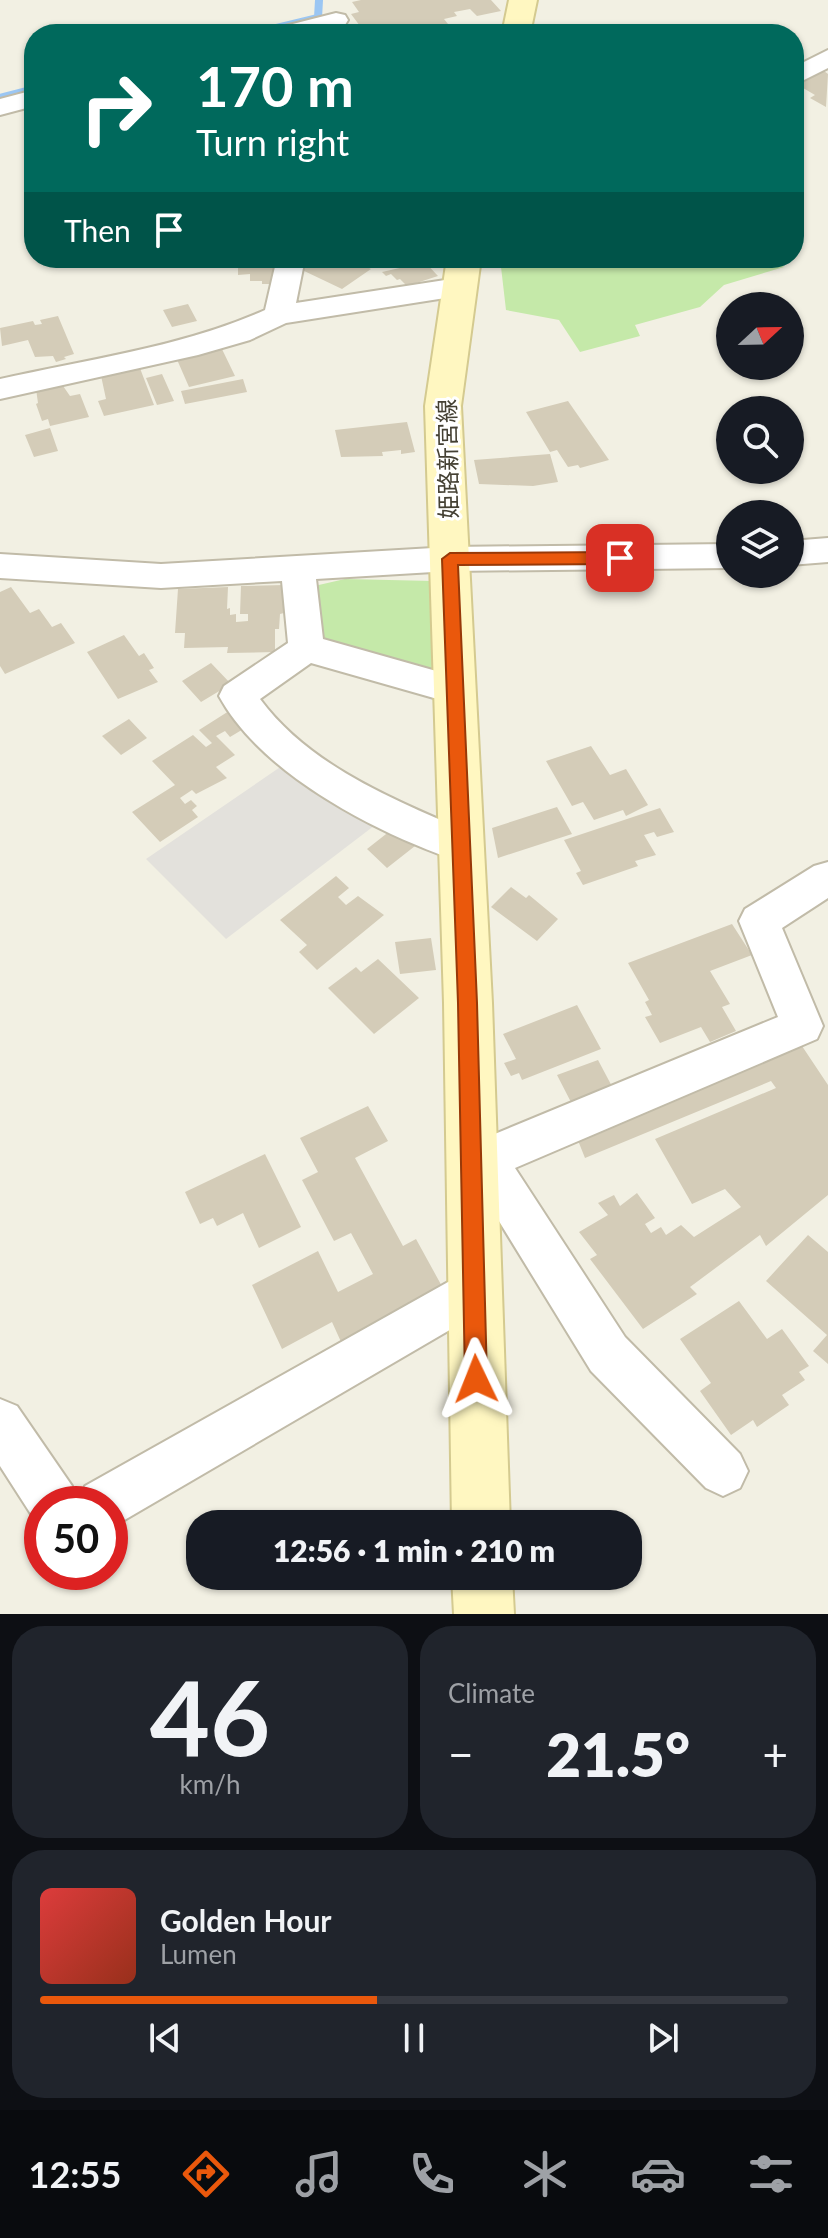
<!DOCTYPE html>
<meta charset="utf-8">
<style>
body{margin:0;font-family:Lato,"Noto Sans JP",sans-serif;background:#20242c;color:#f1f3f6;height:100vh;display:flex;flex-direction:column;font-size:30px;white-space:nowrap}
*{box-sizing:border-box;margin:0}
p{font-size:26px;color:#9ea1a6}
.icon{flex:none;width:44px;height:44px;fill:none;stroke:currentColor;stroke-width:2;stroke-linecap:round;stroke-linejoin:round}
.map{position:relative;height:1614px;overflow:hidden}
.side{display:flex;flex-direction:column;gap:12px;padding:12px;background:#0d0f14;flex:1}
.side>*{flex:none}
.hud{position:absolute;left:24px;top:24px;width:780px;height:244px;border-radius:32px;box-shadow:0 2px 6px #0004;background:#00695c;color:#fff;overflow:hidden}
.needle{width:52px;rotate:68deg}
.controls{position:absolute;left:716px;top:292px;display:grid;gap:16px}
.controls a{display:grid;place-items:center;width:88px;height:88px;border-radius:50%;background:#171b24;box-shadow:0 2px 6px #0004;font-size:40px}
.speed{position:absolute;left:24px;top:1486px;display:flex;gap:16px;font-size:40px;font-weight:700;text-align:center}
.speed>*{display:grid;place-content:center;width:104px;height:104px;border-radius:50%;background:#171b24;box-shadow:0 2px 6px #0004;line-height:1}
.speed .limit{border:12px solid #d22;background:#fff;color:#111}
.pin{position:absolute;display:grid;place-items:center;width:68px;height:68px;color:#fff;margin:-34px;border-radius:16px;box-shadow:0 4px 12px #0006}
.me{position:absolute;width:88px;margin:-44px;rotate:358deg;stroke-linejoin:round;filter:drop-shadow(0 0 6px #0008)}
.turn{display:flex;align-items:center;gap:28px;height:168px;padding:0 40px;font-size:36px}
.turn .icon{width:104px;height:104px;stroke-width:2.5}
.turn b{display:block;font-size:56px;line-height:68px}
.then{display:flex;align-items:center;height:76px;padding:0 40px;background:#0003;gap:16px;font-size:30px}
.big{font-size:60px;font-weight:800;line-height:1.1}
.side .card{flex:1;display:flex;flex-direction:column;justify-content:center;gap:12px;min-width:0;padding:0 28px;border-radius:32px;background:#20242c}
.side .dial{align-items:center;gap:0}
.dial b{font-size:104px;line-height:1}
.song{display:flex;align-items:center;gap:24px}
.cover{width:96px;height:96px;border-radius:12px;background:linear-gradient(135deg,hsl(0 70% 55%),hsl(10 70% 35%))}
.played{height:8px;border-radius:4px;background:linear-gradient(90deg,#ea580c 45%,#363941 45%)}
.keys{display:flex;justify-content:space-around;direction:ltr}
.heat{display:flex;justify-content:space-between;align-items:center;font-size:44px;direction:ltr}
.side .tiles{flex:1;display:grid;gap:12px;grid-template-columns:1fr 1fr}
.card:last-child{grid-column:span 2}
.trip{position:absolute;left:186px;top:1510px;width:456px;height:80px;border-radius:32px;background:#171b24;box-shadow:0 2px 6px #0004;font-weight:800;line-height:80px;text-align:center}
.tab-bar{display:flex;height:128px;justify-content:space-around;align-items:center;background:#090b0e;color:#9ea1a6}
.tab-bar .icon{width:56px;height:56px}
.tab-bar .on{color:#ea580c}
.tab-bar b{font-size:36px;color:#f1f3f6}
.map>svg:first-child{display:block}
.green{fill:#c5e9a9}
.parking{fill:#e3e1dc}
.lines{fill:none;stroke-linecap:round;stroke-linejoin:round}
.stream{stroke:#9bc6f3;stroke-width:8}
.building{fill:#d4ccb8}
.street-casing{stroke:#c1bba8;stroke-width:4}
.secondary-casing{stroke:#d4ca90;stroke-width:4}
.street{fill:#fff;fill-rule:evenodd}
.secondary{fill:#fff7c1;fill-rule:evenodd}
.route{fill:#ea580c;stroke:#983908;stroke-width:2}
.labels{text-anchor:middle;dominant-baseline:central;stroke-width:6;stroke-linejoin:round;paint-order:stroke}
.street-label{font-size:24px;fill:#444033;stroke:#fff}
</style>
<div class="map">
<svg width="828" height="1614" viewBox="0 0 828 1614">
<rect width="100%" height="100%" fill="#f2f0e3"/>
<path class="green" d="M537,258H702L705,262L717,258H774L784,267L724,285L700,307L635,325L640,336L580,352L559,320L506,310L501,267L528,266L530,261Z
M345,579L433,581L432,677L316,640L310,587Z"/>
<path class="parking" d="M292,759L383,819L226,939L146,859Z"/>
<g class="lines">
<path class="stream" d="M251,34L318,18L319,0
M0,98L34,89"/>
</g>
<path class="building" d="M361,0H491L501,11L477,16L470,9L454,12L457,16L444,19L456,34H374L367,24L360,26L351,14L359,12L352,2Z
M824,71L828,74L826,107L810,98L815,95L798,85Z
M238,258H280V264H275L276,284H262V281H250V274L238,275Z
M305,258H351L371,269L342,289L300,269Z
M422,259L438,276L407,286L400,279L397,280L391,274L386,276L382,272L413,265L411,263Z
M188,304L197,321L172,327L163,310Z
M58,316L74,354L64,357L66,359L56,362L53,356L35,357L28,340L2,346L0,328L33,321L35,325L42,324L40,320Z
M220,345L235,376L189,387L175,355Z
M138,363L154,405L104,416L98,401L106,399L100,371Z
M162,374L174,401L157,405L146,378Z
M243,379L247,392L185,404L181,391Z
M61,383L70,396L80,394L89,417L50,426L48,419L42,421L36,404L38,403L36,389Z
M568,401L609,460L580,468L578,465L568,467L557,450L550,452L526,412Z
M407,422L415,452L401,454V450L382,452L383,456L341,457L335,430Z
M50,428L58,451L34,457L25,435Z
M550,454L558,482L533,486L479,484L474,460Z
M284,585V613L280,614L279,629H275V652L227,653L228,647L184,648L185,633H175L178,589L228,587L227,609L230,608V615L236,614V622L248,621V614H240L241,586Z
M11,587L30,613L39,609L52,627L61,623L75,643L5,674L0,666V592Z
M124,635L139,656L144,653L154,668L149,670L158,682L118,699L87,652Z
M211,663L231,684L201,702L182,681Z
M229,711L245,728L230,737L225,731L216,736L235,755L216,767L227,778L196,794L192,790L180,798L185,804L191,800L197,806L192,810L198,817L160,842L132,812L175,785L152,761L193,735L206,747L212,743L199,730Z
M129,719L147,738L121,755L102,736Z
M591,746L610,775L626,769L648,805L626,816L623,810L594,820L583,802L572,806L546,761Z
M557,807L572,834L498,858L492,828Z
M660,808L674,832L657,837L654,832L644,835L656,855L635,861L638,866L583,885L576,873L581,871L564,840Z
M395,827L415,846L387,868L367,849Z
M336,876L349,888L338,897L346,905L358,896L384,915L317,970L299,952L307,945L280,920Z
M511,887L526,898L529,895L558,919L537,941L491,907Z
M732,924L752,955L710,971L730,1004L722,1007L736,1031L710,1042L701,1027L660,1043L645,1017L652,1015L645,1002L649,1000L628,963Z
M431,938L436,970L400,974L395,942Z
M378,959L419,998L374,1034L328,988L356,967L361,972Z
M577,1005L601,1049L522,1080L519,1073L511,1076L504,1063L516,1059L503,1034Z
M800,1043L828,1085V1195L766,1246L760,1235L690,1287L697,1294L643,1329L590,1259L597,1255L579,1232L608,1215L598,1203L614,1195L620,1206L637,1193L655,1218L645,1224L651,1233L661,1227L666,1235L681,1225L694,1237L741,1207L725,1189L692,1204L655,1139L776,1088L771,1081L585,1158L575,1133Z
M598,1060L615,1092L574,1108L557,1075Z
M368,1106L388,1141L355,1158L403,1246L416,1239L444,1290L342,1344L332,1322L282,1349L252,1285L318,1251L338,1292L373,1274L351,1233L334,1241L302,1180L318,1172L300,1138Z
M265,1154L301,1227L259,1248L243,1213L217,1226L213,1218L200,1224L185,1192Z
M808,1235L828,1252V1364L813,1351L827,1335L766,1281Z
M739,1301L767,1339L782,1329L809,1366L799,1372L805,1380L782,1395L789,1405L757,1427L753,1420L731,1435L700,1391L711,1383L680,1339Z"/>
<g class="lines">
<g class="street-casing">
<path id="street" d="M336,13L345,15L348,20L345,25L311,34H270L273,29Z
M828,50V68L794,85V67Z
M34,90V106L0,115V99Z
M277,258H305L296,303L458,278L468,281L473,287L468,293L458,296L286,323L250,340L198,355L0,399V379C89,359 182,347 265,310Z
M828,538V562L790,565V541Z
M730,544V568L450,571L316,579L323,639L468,680L473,690L468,700L455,704L311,663L260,699C311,768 398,801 475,835L480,846L475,857L461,862C378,834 262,775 219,696L224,686L288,643L282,581L161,588L0,578V554L161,564L450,547Z
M828,862V898L782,928L823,1026L817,1039L515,1168L625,1337L740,1454L748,1471L740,1488L723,1496L706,1488L591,1371L486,1200L456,1180L450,1165L456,1150L778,1017L739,921L745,909L814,866Z
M473,1268L489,1275L496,1291L489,1307L121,1522L110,1526V1504H42V1524L36,1522L0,1466V1399L17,1406L72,1486L78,1503L85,1486Z"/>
</g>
<g class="secondary-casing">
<path id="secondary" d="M509,0H537L530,34H502Z
M447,258H481L461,406L492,1003L510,1524H452L444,1003L425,406Z
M452,1576H512L514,1614H454Z"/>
</g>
<use href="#street" class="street"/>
<use href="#secondary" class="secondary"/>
</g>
<path class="route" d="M620,552L628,558L620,564L458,565L477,1003L487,1379L484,1387L476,1390L468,1387L465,1379L458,1003L442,559L450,553Z"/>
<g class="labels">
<g class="street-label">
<text transform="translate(447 459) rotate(-91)">姫路新宮線</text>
</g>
</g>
</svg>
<div class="controls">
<a><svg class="needle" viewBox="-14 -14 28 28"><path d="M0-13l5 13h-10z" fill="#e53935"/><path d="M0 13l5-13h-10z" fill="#9ea1a6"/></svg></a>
<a><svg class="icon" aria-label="search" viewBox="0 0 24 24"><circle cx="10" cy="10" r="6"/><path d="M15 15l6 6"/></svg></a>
<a><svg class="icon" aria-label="layers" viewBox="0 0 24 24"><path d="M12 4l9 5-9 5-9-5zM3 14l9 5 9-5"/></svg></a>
</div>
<div class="speed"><div class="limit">50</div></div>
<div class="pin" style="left:620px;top:558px;background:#d93025"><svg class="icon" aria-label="arrive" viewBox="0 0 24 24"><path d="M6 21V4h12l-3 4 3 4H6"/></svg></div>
<svg class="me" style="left:476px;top:1379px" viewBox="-20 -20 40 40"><path d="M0-17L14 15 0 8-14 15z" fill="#ea580c" stroke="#fff" stroke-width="4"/></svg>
<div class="trip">12:56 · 1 min · 210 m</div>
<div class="hud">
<div class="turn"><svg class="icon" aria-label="right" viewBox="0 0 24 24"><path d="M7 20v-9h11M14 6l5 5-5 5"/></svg><div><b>170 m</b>Turn right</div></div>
<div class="then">Then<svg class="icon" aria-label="arrive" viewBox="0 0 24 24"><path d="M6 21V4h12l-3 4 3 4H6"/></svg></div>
</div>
</div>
<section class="side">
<div class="tiles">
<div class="card dial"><b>46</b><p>km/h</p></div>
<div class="card"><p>Climate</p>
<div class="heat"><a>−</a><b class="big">21.5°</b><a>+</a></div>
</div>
<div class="card">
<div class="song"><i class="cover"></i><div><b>Golden Hour</b><p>Lumen</p></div></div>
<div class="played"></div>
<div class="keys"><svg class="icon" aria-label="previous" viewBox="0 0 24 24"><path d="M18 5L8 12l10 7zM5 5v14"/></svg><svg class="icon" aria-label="pause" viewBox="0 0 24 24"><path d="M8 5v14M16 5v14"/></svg><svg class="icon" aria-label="next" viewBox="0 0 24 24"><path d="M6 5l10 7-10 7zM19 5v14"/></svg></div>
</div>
</div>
</section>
<nav class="tab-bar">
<b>12:55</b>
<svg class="icon on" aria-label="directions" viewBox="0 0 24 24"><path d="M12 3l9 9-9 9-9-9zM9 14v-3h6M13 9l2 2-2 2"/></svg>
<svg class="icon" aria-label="music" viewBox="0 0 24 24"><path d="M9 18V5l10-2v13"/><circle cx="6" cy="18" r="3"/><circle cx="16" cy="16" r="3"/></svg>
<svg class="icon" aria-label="phone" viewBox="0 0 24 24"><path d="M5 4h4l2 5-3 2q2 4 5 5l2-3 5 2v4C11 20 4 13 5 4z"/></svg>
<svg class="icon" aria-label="climate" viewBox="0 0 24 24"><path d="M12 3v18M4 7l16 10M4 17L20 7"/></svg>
<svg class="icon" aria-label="car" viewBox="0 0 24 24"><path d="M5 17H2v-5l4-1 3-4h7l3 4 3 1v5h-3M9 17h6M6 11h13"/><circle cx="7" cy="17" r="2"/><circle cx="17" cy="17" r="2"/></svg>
<svg class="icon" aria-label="filters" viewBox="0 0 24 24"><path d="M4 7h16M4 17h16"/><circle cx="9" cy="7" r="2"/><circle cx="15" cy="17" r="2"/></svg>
</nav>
